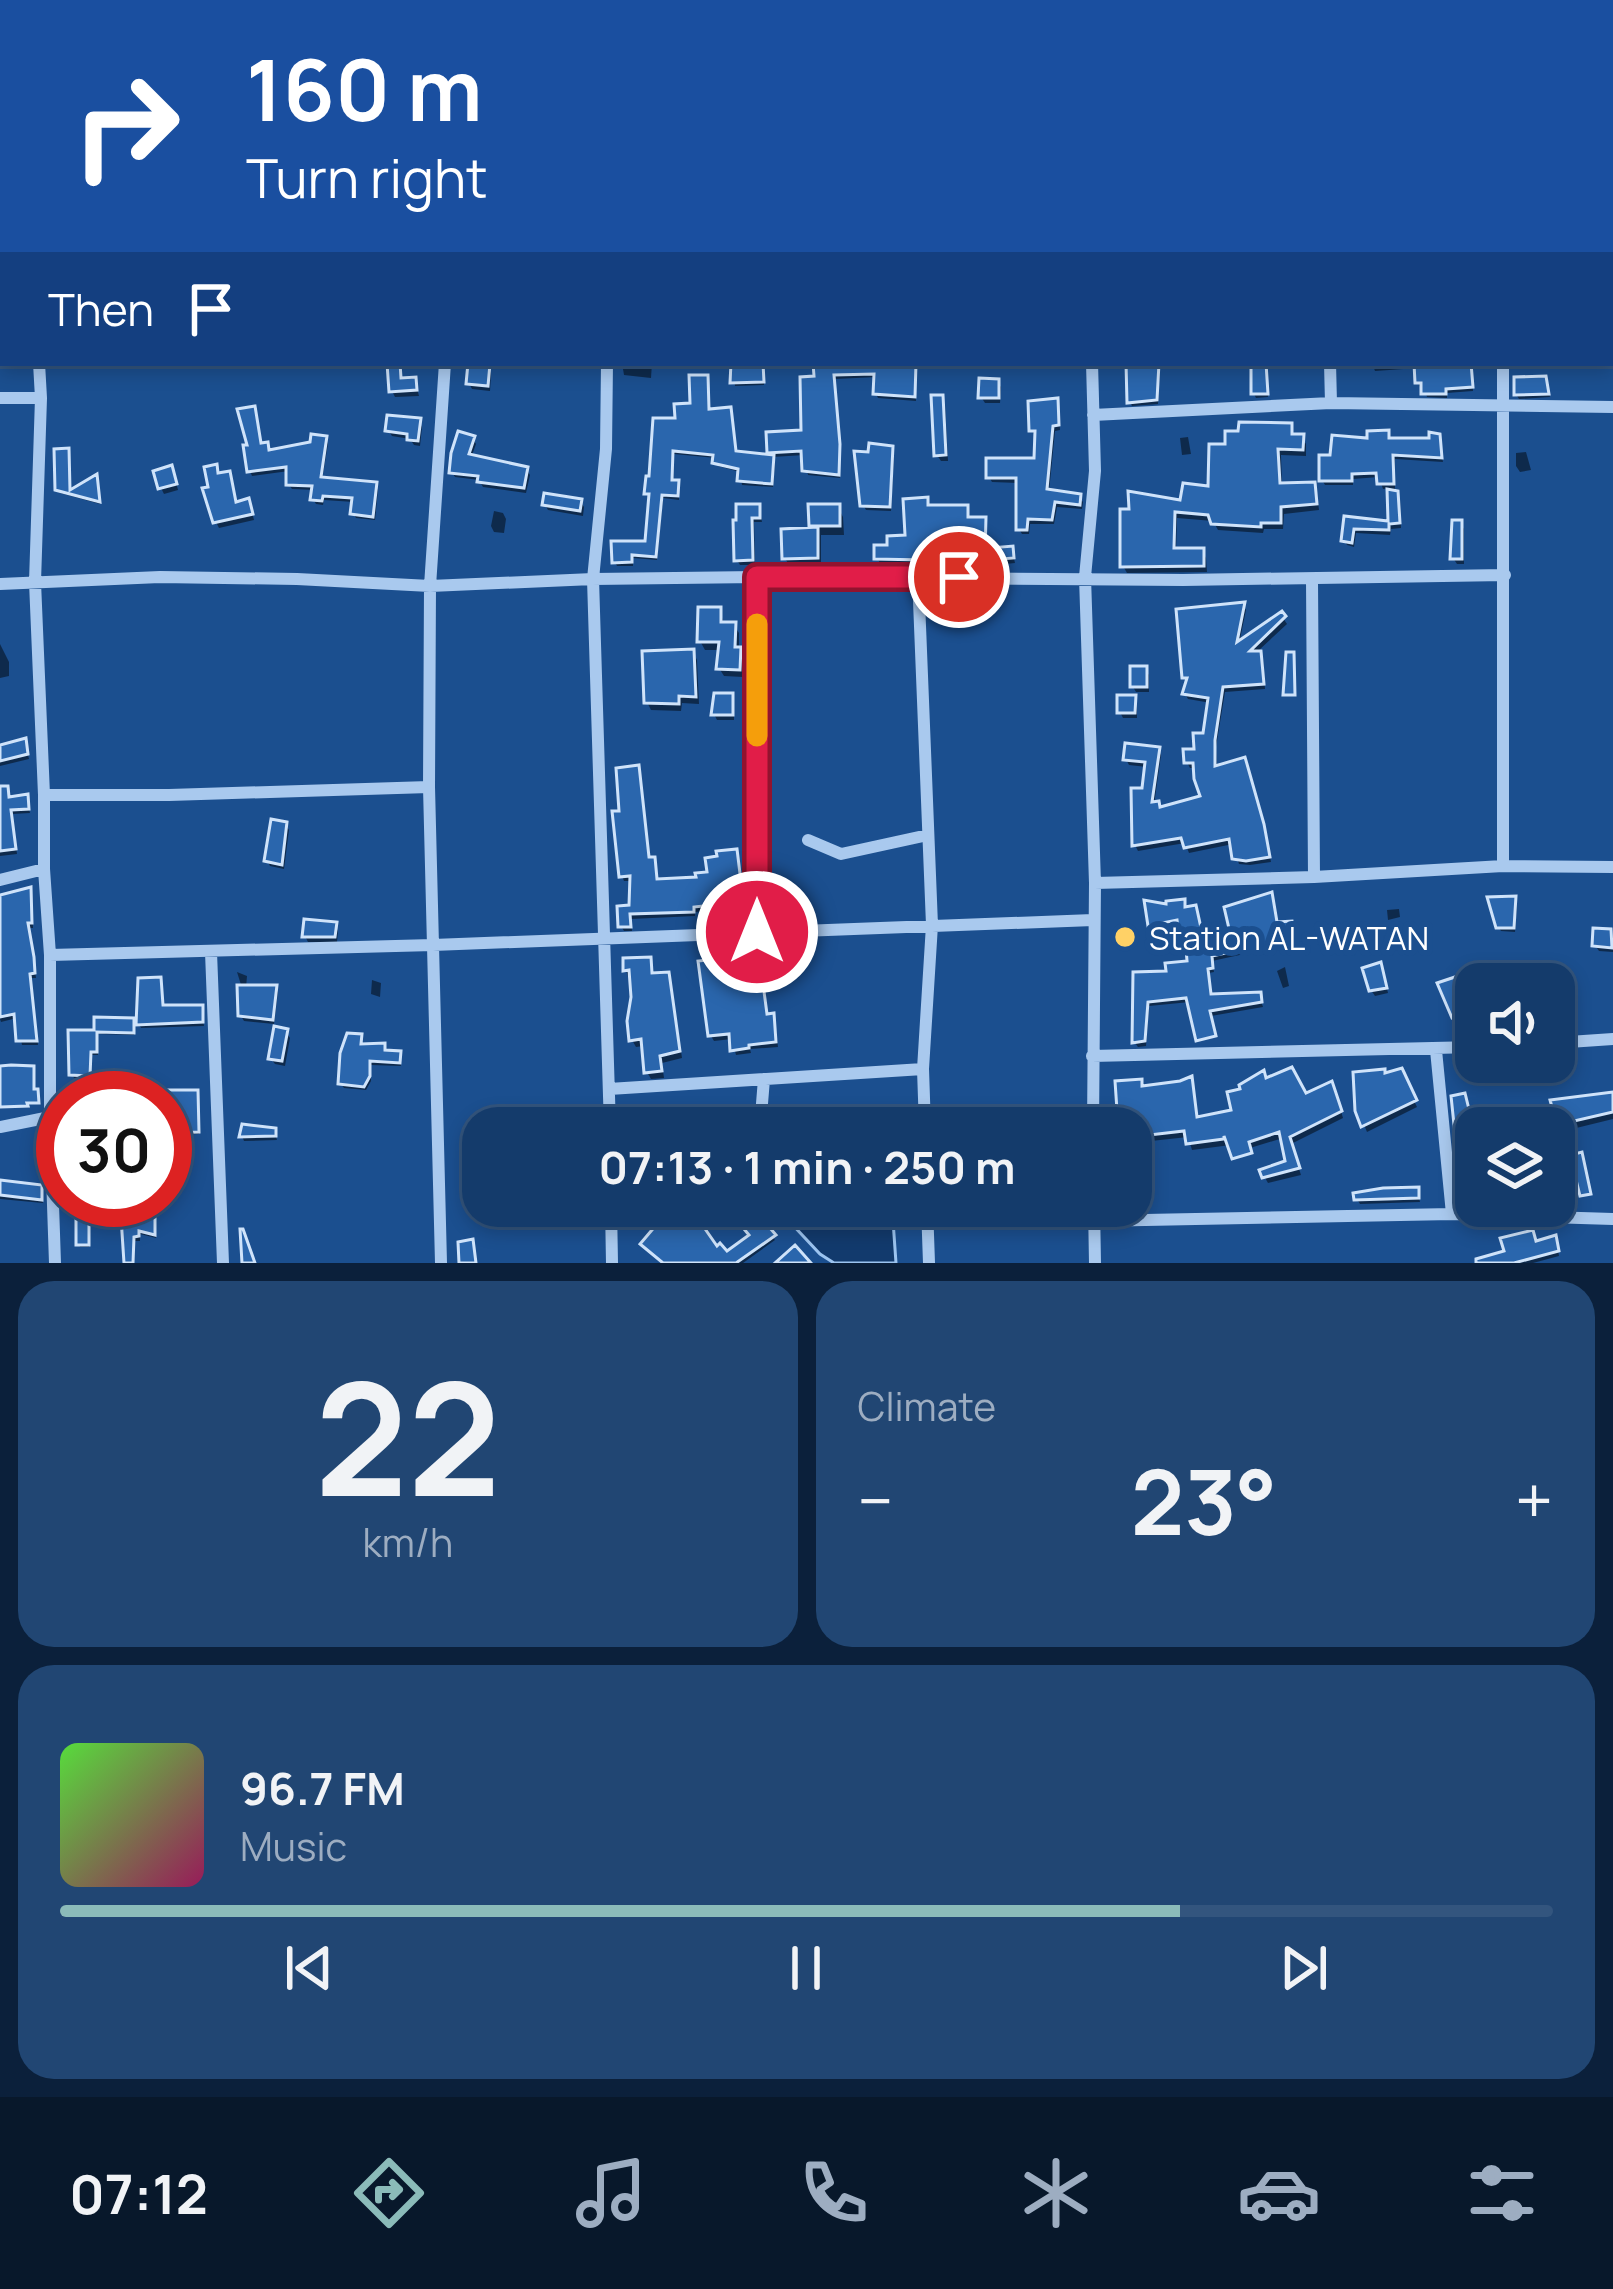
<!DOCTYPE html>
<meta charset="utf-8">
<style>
body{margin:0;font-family:Manrope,sans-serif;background:#214673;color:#f1f3f6;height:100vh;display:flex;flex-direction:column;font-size:45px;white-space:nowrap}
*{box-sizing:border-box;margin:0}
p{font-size:39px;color:#9dadc1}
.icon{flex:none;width:66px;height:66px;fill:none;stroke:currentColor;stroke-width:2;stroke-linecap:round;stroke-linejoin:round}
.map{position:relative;height:1263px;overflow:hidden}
.drawer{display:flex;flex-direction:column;gap:18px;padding:18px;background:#0b203b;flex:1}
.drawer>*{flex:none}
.top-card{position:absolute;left:0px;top:0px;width:1614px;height:366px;box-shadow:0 6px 18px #0003,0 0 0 3px #33557e;background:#1a4fa0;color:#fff;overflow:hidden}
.tools{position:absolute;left:1455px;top:963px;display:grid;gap:24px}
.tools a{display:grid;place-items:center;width:120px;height:120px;border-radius:24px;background:#143b6b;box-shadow:0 6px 18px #0003,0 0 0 3px #33557e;font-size:60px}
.speed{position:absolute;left:36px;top:1071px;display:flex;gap:24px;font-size:60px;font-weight:700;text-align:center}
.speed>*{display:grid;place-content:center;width:156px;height:156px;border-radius:50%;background:#143b6b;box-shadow:0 6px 18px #0003,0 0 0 3px #33557e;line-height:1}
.speed .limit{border:18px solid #d22;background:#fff;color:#111}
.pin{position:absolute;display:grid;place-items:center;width:102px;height:102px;color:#fff;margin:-51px;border:6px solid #fff;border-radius:50%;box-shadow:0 3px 12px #0007}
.me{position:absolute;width:132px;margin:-66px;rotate:0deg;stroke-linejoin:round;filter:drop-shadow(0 0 9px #0008)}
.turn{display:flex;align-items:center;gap:42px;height:252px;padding:0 48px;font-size:54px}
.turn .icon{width:156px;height:156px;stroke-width:2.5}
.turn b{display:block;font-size:84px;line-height:102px}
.then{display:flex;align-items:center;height:114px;padding:0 48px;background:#0003;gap:24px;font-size:45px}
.big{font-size:90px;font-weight:700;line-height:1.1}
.drawer .widget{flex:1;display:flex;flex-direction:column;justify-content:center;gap:18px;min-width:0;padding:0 42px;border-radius:36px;background:#214673}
.drawer .dial{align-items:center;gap:0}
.dial b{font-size:156px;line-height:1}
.song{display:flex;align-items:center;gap:36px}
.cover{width:144px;height:144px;border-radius:18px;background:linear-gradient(135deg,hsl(110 70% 55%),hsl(330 70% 35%))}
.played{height:12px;border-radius:6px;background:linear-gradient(90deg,#8bbbb9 75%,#33557e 75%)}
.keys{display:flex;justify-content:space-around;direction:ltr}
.heat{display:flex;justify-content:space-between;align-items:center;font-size:66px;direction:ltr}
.drawer .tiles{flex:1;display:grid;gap:18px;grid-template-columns:1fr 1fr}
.widget:last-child{grid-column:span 2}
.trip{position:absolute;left:462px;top:1107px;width:690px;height:120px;border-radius:36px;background:#143b6b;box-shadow:0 6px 18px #0003,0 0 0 3px #33557e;font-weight:700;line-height:120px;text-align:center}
.tabs{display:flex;height:192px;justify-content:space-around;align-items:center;background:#08182b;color:#9dadc1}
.tabs .icon{width:84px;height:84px}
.tabs .on{color:#8bbbb9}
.tabs b{font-size:54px;color:#f1f3f6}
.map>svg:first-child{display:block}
.water{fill:#123a6d;stroke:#9cc4f0;stroke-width:3}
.shadow{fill:#0007}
.building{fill:#2a66ad;stroke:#cfe3fa;stroke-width:3}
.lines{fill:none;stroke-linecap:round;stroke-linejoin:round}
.minor{stroke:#a9c9ee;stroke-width:12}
.route-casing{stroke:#92132f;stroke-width:30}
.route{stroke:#e11d48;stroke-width:21}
.slow{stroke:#f59e0b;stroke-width:21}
.poi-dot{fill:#ffd166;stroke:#1b4f8f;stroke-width:4.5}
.labels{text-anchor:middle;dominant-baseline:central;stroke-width:12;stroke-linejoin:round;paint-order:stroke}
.poi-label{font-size:33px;fill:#fff;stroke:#1b4f8f;text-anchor:start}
</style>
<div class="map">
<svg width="1613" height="1263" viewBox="0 0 1613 1263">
<rect width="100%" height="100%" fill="#1b4f8f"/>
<path class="water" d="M829,1114L861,1115L867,1128H783L792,1122Z
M775,1206H892L896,1263H834L820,1254Z"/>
<path class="shadow" d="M560,0H586L588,3H560Z
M781,0H818V3H781Z
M900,0H1049V3H900Z
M0,32H3V59L0,60Z
M1611,130H1613L1611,183Z
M399,363L403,381L415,380L419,396L395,397L392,391Z
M622,363H652L651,378L624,375Z
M733,363H763L764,385L735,386Z
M816,363H914L916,401L878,398L876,394L877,377L835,379L840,478L808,475L805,455L772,457L775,462L773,487L742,485L740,472L718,466L716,458L674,454L673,483L679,487V500L663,498L657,560L633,558V566H617L615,562L647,544L650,497L647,493L678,421L693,406L706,378L710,411L730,410L732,415L736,454L772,458L770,453L804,433L817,379Z
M1129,363H1171V366H1160L1158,404L1132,406L1130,402Z
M1253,363H1287L1266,366L1268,397L1256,398L1254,394Z
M1372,363H1472L1473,391L1447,393V398L1427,397L1424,387H1420L1418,382L1417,368L1375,371Z
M488,367L491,373L490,391L472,389L469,383Z
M1545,379L1550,397L1519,399L1516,394Z
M997,382L1001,387L1000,403H985L981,397Z
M941,398L945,404L948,461H941L937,455Z
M1056,402L1059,407L1060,430L1055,431L1049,492L1079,497L1083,502L1082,509L1057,507L1054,524H1030L1029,534H1022L1019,529V483L992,482L989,477L1037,461L1035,436L1032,430Z
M419,421L422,427L420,446L414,445L410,439L392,436L388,430Z
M1290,426L1294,437H1302L1306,444V456L1281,455L1282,486L1313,485L1317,493L1319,510L1284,514L1283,529H1264L1263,533L1218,530L1213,521L1177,518L1176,551H1202L1206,558L1207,572L1127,573L1123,566L1183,504L1211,490L1228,447Z
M1387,433L1390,438L1431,441L1438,437L1443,462L1395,459V492L1400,499L1401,528L1391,529L1390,535L1356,533L1354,547L1347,545L1344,540L1347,519L1391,525L1390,488L1383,489L1379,477L1353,479V485H1325L1322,480L1371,441Z
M1188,437L1191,454L1182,455L1180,438Z
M326,439L328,444L322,480L375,485L378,490L375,520L356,518L353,513L354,502L324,500L323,505L316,504L313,499L314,490L292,489L289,485V471L252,476L250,471L261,446L267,445L270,453Z
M473,439L476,444L471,458L527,470L530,475L526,493L483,487L479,480L455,477L452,472Z
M891,449L894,454L891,511L866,510L863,505Z
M1526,452L1531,470L1520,472L1516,466V453Z
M174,474L178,490L164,494L161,488Z
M219,476L236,505L251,508L254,520L219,528L216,522Z
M96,478L100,504L60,493L58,489L70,493Z
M926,500L929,508H966L969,520H984L987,525L986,558L954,557V563L929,564L880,563L877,558L908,538Z
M580,501L584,507L583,516L548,510L545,505Z
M759,507L762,522H754L755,565H740L737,560L736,523Z
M838,507L843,517L844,535H821V566L790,567L785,558L815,531L812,525Z
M494,511L503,513L506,519L504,533L494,532L491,526Z
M1460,523L1464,529V564H1457L1453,558Z
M1012,549L1015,563L996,565L993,559Z
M1243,605L1246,610L1239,644L1281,615L1287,624L1258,651L1263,660L1265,689L1225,692L1216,747L1217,769L1247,766L1266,832L1271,862L1250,865L1239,864L1233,844L1189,853L1185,843L1138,851L1135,845L1134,791H1145L1147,767L1129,765L1126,759L1158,749L1161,755L1154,805L1161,810L1204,798L1196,768H1190L1187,762L1197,752L1205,736L1211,703L1188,699L1185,694L1188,683L1185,677Z
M720,610L724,625H734L739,633V649L744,658L743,677L724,676L719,668L722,650H705L700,641Z
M0,644L9,662V676L0,678Z
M693,652L697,660L699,704L682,703L681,711L651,710L647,702Z
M1145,669L1149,675V692H1136L1133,687Z
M731,696L734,701V720H717L714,714Z
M1134,698L1137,704V718H1123L1120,712Z
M25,742L29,759L0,766V748Z
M637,769L640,774L650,860H653L656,865L658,882L699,880L710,874L736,852L747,927L728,928L725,909L695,912V916L631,919L632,931H624L621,926L632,908L633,881H624L622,876V814Z
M26,797L30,813L12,814L17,854L0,856V801Z
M285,824L289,830L284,869L270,866L267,860Z
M30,891L32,895L33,928H29L36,978H31L38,1045H22L17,1018L1,1022L0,1019V898Z
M1271,895L1278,925L1290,924L1295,943L1212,961L1214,972L1209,973L1211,997L1259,995L1263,1007L1211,1016L1190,1002L1149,1006L1146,1046L1138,1047L1135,1043L1136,975L1169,974L1190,963L1188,941H1185L1182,936L1180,924L1153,930L1147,903L1170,907L1183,902L1203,940L1234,935Z
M1515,899L1517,903L1515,932L1501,931L1498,926Z
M1399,909L1400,917L1388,920L1387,910Z
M335,925L338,931L337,942H308L305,936Z
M1610,932L1613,938V952L1599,951L1595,945Z
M749,958L753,974L760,972L763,978L768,1017L772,1016L775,1022L778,1047L750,1049L751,1053L736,1055L732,1039L714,1041L711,1036Z
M649,960L654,976L667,975L671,982L682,1058L662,1063L664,1078L651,1079L647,1072L644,1046L636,1047L632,1040L634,997L626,970Z
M1285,967L1289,986L1283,988L1277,971Z
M1383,971L1388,993L1375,996L1371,990Z
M237,972L247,976L246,988H275L278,992L274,1024L244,1021L241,1016L242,988Z
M160,980L164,1008H201L204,1026L141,1028L139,1024Z
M372,980L381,983L380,997L371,994Z
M1460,986L1472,1018L1458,1022L1455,1016Z
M97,1020L132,1021L134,1035L97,1034L98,1055H91L90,1079L74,1078L72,1074L97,1033Z
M286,1032L290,1038L285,1066L275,1064L271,1059Z
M360,1037L362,1047L384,1046L386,1051L399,1054L401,1066L371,1065V1081L366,1090L344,1088L341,1084Z
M1400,1072L1417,1107L1367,1132L1358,1110L1386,1076Z
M1190,1080L1194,1086L1198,1120L1235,1112L1266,1081L1305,1097L1335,1091L1343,1118L1291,1144L1301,1175L1268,1183L1264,1176L1288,1162L1283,1138L1250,1148L1231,1145L1192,1150L1188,1137L1151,1141L1152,1148L1138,1150L1131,1128H1123L1121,1124L1140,1082L1144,1088Z
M122,1092L196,1093L199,1134L165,1135V1098H122Z
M1613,1095V1119L1564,1131L1560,1124Z
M274,1131L277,1140L244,1141L242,1136Z
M1476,1169V1188L1467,1191L1462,1175Z
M0,1183L40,1188L43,1203L0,1199Z
M1417,1190L1420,1202L1360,1204L1357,1199Z
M78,1200H120L118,1205L89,1200V1247H80L79,1244Z
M135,1205L139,1219L153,1218L156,1223V1238L140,1234V1241H135L134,1263H127Z
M639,1206H685L716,1250L726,1256L753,1237L728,1206H747L775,1240L743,1263H664L660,1225Z
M1488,1206H1537L1526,1210Z
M1557,1243L1559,1256L1533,1263H1497L1536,1244Z"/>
<path class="building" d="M387,363H400L401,378L416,377L417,390L389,392Z
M468,363L490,364L488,386L466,384Z
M731,363H763L764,382L730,383Z
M813,363H916L915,397L873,394L874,374L834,375L840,444L839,475L802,471L801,451L767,453L766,432L801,430L800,377L814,376Z
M1126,363H1159L1157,400L1127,403Z
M1251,363H1266L1268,394H1251Z
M1414,363H1471L1473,387L1446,389V394H1421V383H1415Z
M689,375H708L709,409L731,407L736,451L774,455L772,484L737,481L738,469L712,463L713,455L673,451L672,480H679L678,496L662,495L656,557L632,555V562L612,563L611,541H645L649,494H644L646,476H649L653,418H675L674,404L690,403Z
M1546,376L1549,394L1514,395V377Z
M979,378L999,379V398H978Z
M931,395H943L946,455L934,456Z
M1058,398L1059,425L1053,426L1047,489L1081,494L1080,505L1055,502L1052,520L1028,519L1027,530H1016V478H986V458H1034L1035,431H1029L1028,401Z
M255,406L261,443L268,442L269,450L310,442L311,434L327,436L321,477L377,482L373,517L350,514L352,498L323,496L322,501L310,500L312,486L286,485V467L247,472L243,445H247L237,409Z
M387,415L421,418L418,441L407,440V434L385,431Z
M1239,422L1292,423V434H1304L1303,450L1278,449L1280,483L1315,482L1317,504L1281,507V523H1261V527L1211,524L1208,515L1175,512L1174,548H1204V566L1120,567V509H1129L1128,491L1180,500L1183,483L1208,486L1209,444H1225V431H1238Z
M1389,430V438H1429V432L1440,434L1442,458L1393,455L1394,484H1377L1376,473L1352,474V481H1319V455H1330L1332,435L1367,438V431Z
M458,431L475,436L469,454L528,467L524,488L477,482L478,476L449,473L451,453Z
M869,443L893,446L890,507L860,506L854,451L868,452Z
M69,448L70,490L97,474L100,502L55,490L54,449Z
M217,464L218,473L230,471L236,502L249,498L253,514L213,523L202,488L208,487L204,467Z
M172,465L177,484L158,489L153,471Z
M1387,489L1398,491L1400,523L1389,524V530L1354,529L1352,543L1341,541L1344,516L1388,521Z
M544,493L582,499L580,511L542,505Z
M928,497V505H968V517H986L985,554H953V559L925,560L874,559V545H887V536L905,535L903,499Z
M736,504H760V518H752L753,560L734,561L733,520H736Z
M808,504H840V526H809Z
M1452,520H1462V559H1450Z
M818,527V558L782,559L781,529Z
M1013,546L1014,558L990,560L989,548Z
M1245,602L1237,642L1282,611L1286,616L1250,651H1261L1264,684L1223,687L1215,740V766L1245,757L1264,824L1270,857L1246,861L1232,859L1229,839L1184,848L1181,838L1132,846L1131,788H1142L1145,762L1123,760L1125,743L1160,747L1152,802L1159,801L1160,807L1200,796L1194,779L1193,763H1184L1183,749H1194L1193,733H1203L1208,698L1182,694L1187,678H1182L1176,609Z
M698,607H721V622H736L735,647H741L740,670L716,669L719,642H697Z
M694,649L696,697L679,696V704L644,703L642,651Z
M1286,652H1294L1295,695H1283Z
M1130,666H1147V687H1130Z
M714,693H733V715H711Z
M1117,695H1136L1135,713H1117Z
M26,738L28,754L0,761V745Z
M639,765L649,857H655L657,879L696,877L695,873L707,872L705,858L717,856L716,851L737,849L746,923L722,924L721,904L694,907V912L630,914L631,927H618L617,906L629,905L630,876L619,877L612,811H619L616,768Z
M0,786H8L9,797L28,794L29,809L11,810L16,849L0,851Z
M271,819L287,822L282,865L264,861Z
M31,887L32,923H28L34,957L35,973L30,974L37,1041H16L14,1014L0,1017V895Z
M1272,892L1277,922L1292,921L1294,938L1212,956L1213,968L1208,969L1211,994L1261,992L1262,1002L1210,1011L1216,1036L1196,1041L1186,998L1148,1002L1145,1041L1132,1043L1133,972L1166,971L1165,963L1187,961L1185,937H1179L1177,920L1148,926L1144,900L1166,904V901L1185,899V907L1196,905L1203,937L1230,933L1224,907Z
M1516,896L1514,928H1496L1487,897Z
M304,919L337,922L335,937H302Z
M1593,928L1611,929L1612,948L1592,946Z
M751,955V971L761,969L767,1014L774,1013L776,1042L749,1045V1048L730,1051L729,1034L708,1036L698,961L717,959L716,956Z
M651,957L652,973L669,972L680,1051L660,1056L662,1071L644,1073L641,1039L629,1041L627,1021L631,997L629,970L623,971V958Z
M1381,962L1387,988L1369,991L1362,968Z
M1458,976L1471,1012L1452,1018L1437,983Z
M161,977L163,1005H203V1022L136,1025L138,978Z
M237,985H277L273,1020L238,1016Z
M94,1017L134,1018V1033L97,1032V1052H91L90,1076L69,1075L68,1030H94Z
M274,1026L288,1029L282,1061L268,1059Z
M347,1033L362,1034L361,1044L385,1043V1050L401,1051L400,1063L370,1061V1076L364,1087L338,1084L340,1053Z
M11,1065L34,1066V1089H38L39,1103H27L28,1106L0,1107V1066Z
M1292,1067L1306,1093L1332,1081L1342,1111L1290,1137L1300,1168L1262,1178L1259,1170L1285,1161L1279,1132L1249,1142L1252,1153L1232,1159L1224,1136V1139L1186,1144L1184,1131L1149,1135L1150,1142L1131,1145L1129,1125H1118L1115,1081L1142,1079V1086L1180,1081L1192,1076L1197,1117L1231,1110L1227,1092L1240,1089L1239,1085L1264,1070L1266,1078Z
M1402,1068L1417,1100L1361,1127L1355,1111L1353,1072L1385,1069V1073Z
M165,1090H198L199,1132L166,1133Z
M1613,1092V1112L1557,1125L1550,1100Z
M1465,1093L1476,1138L1456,1144L1451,1096Z
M242,1124L276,1128V1136L239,1137Z
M1582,1152L1591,1194L1580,1196L1570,1155Z
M0,1180L42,1185V1200L0,1195Z
M1419,1187V1198L1354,1200L1353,1193L1383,1188Z
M76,1200H89V1245H76Z
M120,1202H137L138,1216L155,1215V1235L139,1231V1236L134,1237L133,1263H124Z
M638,1206H689L717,1246L720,1243L727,1251L749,1235L725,1206H751L776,1235L736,1263H663L640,1244L657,1224Z
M240,1229H243L255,1263H242Z
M1533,1230L1536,1241L1556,1235L1559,1251L1514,1263H1476V1259L1504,1251L1500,1238Z
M473,1239L476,1263H459L458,1242Z
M795,1245L811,1263H775Z"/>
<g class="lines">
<path class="minor" d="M44,0V3
M293,0V3
M436,0V3
M605,0V3
M1322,0V3
M1098,3V0
M1611,5H1613
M0,64H3
M1611,226H1613
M0,240H3
M39,363L41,398L35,582L44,795V869L50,955V1117L55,1263
M607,363L606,449L593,579L610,1128
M1092,363L1095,471L1085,577L1095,883L1093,1128
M1330,363L1331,403
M0,398H41
M1093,415L1331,403L1613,407
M918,576L932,925L923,1069L925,1128
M1312,580L1314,877
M0,584L160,577L297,579L430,586L593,579L757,577L1183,580L1505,575
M44,795H169L429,787
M808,840L841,854L928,835
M1503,866V363
M0,880L44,869
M1095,883L1314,877L1503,866L1613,867
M757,932V577
M211,952L223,1263
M50,955L433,945L1093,920
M1554,1043L1613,1039
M1436,1050L1452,1214
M1092,1056L1476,1047
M609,1089L923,1069
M0,1127L50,1117
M760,1128L764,1079
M611,1206L612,1263
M927,1206L929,1263
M1094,1206L1095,1263
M1094,1221L1452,1214L1613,1219
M441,1263L429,787L430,586L445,363"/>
</g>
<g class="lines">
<g class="route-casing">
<path id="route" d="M757,932V577H959"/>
</g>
<use href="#route" class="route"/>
<path class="slow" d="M757,624V736"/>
</g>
<circle class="poi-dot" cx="1125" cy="937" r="12"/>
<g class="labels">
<g class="poi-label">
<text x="1149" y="937">Station AL-WATAN</text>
</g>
</g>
</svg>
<div class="tools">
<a><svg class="icon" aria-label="sound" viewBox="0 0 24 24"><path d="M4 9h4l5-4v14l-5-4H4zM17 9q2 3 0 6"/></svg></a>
<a><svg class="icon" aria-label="layers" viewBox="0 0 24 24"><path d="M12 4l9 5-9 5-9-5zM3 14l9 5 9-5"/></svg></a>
</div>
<div class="speed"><div class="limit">30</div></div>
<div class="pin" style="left:959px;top:577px;background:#d93025"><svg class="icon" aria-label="arrive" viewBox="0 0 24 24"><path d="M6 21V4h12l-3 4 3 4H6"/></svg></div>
<svg class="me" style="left:757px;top:932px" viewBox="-20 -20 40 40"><circle r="17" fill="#e11d48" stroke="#fff" stroke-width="3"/><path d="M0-11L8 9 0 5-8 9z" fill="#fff"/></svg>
<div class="trip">07:13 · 1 min · 250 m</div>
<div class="top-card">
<div class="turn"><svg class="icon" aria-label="right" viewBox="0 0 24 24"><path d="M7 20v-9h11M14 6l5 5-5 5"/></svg><div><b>160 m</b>Turn right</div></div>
<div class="then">Then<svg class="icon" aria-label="arrive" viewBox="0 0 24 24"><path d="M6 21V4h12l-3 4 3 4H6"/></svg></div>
</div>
</div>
<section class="drawer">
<div class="tiles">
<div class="widget dial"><b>22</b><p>km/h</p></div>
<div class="widget"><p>Climate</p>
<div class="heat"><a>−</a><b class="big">23°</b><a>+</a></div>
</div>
<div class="widget">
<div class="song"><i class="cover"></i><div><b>96.7 FM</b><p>Music</p></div></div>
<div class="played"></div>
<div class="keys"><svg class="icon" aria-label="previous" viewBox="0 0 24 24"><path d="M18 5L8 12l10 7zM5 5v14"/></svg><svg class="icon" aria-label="pause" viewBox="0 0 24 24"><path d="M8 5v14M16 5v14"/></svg><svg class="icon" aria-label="next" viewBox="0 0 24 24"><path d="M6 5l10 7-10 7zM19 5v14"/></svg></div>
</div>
</div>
</section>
<nav class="tabs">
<b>07:12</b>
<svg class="icon on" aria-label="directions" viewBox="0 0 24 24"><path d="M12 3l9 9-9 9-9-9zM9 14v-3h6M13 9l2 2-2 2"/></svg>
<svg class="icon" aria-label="music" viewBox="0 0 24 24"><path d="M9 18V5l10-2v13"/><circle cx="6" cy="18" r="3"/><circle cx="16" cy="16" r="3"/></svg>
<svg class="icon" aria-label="phone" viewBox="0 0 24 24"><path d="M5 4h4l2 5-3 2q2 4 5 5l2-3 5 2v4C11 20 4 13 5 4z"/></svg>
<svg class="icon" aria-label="climate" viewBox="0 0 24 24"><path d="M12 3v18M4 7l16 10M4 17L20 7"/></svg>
<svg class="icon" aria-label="car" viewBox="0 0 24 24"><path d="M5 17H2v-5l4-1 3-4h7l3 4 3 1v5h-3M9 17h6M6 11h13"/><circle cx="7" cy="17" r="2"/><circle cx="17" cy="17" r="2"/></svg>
<svg class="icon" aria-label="filters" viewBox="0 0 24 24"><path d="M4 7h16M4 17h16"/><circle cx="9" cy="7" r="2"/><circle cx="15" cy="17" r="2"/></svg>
</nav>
